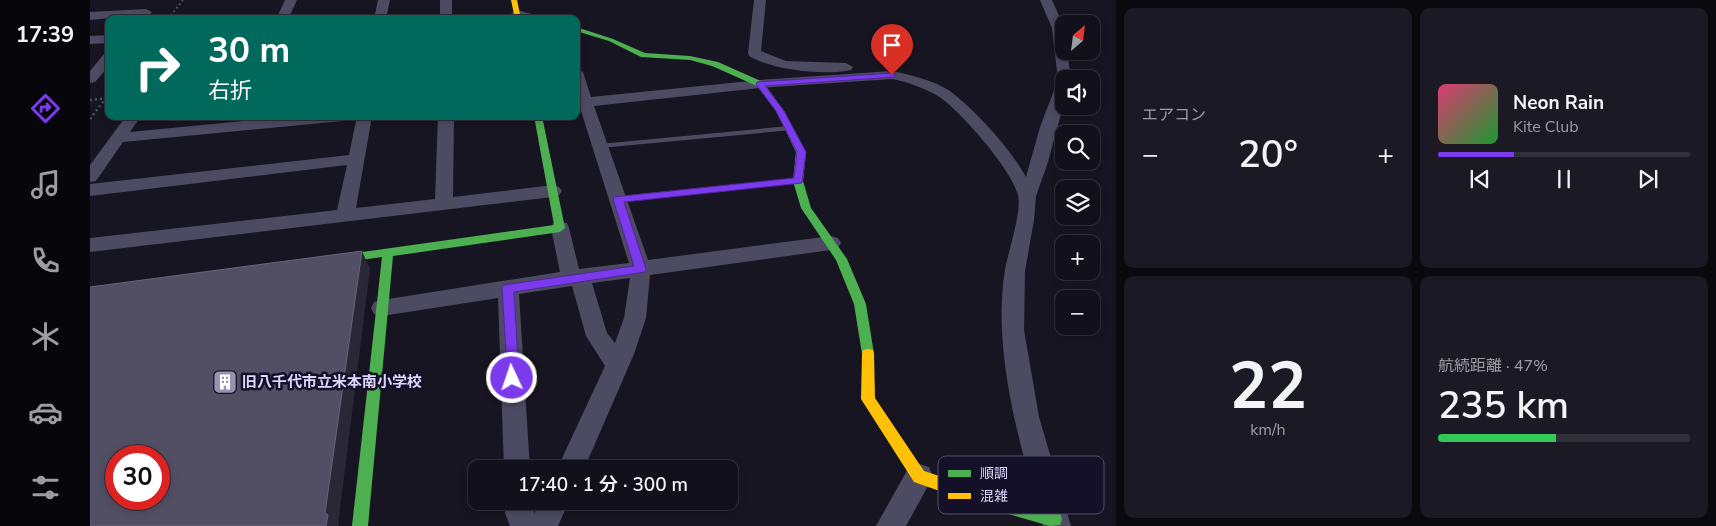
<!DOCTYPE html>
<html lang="ja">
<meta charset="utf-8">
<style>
body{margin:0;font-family:"Nunito Sans","Noto Sans JP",sans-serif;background:#1b1923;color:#f1f3f6;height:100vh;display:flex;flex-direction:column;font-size:19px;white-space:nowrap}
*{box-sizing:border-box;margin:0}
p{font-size:16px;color:#9c9da2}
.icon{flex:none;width:28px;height:28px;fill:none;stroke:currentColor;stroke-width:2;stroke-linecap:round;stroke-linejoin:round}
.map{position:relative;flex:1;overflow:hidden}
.details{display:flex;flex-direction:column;gap:8px;padding:8px;background:#0a090e;width:600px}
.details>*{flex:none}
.top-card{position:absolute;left:15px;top:15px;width:475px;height:105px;border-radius:10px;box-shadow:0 2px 8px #0003,0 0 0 1px #313039;background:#00695c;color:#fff;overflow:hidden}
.needle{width:32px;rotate:28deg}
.controls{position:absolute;left:965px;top:15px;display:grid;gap:10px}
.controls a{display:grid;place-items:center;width:45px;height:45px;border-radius:10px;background:#12101a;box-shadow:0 2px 8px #0003,0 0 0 1px #313039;font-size:25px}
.speed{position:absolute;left:15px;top:445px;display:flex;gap:10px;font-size:25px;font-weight:700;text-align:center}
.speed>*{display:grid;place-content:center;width:65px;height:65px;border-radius:50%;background:#12101a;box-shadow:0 2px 8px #0003,0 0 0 1px #313039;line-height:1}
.speed .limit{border:8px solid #d22;background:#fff;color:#111}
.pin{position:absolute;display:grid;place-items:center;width:42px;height:42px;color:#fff;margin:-51px -21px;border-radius:50% 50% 50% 0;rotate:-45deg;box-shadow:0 0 5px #0007}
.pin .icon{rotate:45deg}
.me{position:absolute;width:55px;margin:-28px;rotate:357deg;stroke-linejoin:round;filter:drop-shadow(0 0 4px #0008)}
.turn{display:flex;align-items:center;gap:18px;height:105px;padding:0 20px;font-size:22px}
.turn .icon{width:65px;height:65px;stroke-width:2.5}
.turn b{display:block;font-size:35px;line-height:42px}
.big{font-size:38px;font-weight:600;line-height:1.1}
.details .card{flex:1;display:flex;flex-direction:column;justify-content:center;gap:8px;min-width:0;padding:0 18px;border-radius:10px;background:#1b1923}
.details .dial{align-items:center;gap:0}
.dial b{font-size:65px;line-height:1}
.song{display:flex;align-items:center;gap:15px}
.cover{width:60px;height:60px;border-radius:8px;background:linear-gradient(135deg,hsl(340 70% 55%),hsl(130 70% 35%))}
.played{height:5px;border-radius:2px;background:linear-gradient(90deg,#7c3aed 30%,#313039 30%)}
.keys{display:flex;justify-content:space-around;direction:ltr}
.heat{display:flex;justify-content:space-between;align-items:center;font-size:28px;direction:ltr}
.charge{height:8px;border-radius:4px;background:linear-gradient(90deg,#34c759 47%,#313039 0)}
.details .tiles{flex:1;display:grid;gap:8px;grid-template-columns:repeat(2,1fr)}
.trip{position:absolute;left:378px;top:460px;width:270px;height:50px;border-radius:10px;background:#12101a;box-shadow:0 2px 8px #0003,0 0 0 1px #313039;font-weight:600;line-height:50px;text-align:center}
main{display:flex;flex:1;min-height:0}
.menu{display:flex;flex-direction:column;width:90px;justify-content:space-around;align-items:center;background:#07060a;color:#9c9da2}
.menu .icon{width:35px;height:35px}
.menu .on{color:#7c3aed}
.menu b{font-size:22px;color:#f1f3f6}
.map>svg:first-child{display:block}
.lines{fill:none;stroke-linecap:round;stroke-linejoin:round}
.path-far1{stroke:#465261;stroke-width:2;stroke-dasharray:2 2.5;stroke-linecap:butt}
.path{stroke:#465261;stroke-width:2.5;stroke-dasharray:2 3;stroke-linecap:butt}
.lane{fill:#4c4b62;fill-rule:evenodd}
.street{fill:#4c4b62;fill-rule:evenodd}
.fast{fill:#4caf50;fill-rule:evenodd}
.slow{fill:#ffc107;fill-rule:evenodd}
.shaded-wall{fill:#2a2736}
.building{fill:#524f64;stroke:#68647c;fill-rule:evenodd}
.route{fill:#7c3aed;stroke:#51269a}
.labels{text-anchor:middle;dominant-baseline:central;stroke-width:5;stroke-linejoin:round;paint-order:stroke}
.poi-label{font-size:15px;font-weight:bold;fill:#dcd7fe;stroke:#141027;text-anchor:start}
.key{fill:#141027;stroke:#504c68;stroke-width:1}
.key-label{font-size:14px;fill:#dcd7fe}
</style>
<main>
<nav class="menu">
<b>17:39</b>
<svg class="icon on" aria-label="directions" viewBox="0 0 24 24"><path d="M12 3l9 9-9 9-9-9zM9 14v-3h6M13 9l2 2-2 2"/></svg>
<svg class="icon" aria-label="music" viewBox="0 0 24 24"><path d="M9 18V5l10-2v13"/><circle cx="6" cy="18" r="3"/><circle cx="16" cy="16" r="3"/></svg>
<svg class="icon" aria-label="phone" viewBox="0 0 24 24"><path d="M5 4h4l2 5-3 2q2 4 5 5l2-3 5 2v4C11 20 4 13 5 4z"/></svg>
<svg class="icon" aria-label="climate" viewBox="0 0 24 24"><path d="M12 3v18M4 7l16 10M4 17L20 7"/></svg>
<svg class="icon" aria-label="car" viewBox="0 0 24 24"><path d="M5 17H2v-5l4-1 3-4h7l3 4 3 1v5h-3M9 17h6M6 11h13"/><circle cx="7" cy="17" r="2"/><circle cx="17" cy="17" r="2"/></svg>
<svg class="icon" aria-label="filters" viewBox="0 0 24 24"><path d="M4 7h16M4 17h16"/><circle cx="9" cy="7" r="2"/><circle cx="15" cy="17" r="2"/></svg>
</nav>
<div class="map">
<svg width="1026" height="526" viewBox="0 0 1026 526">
<rect width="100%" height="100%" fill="#181522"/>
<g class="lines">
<path class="path-far1" d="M78,19L93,0"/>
<path class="path" d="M0,100L19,98
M0,119L19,94"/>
<path class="lane" d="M699,126L703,128L702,130L510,148L506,146L510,144Z
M708,178L712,181L711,183L528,202L524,199L528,196Z"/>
<path class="street" d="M195,0H207L198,19H186Z
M288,0H300L296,19H284Z
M350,0H362V19H350Z
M664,0H676L671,51L696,61L756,63L763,67L761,70C735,76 682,70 659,56L658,53Z
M950,0H962L974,27V51H977L981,79H974V103L958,162L946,196L944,220L935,271L934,330L949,417L981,526H953C935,462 915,397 912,330C911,311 912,288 915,270C918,252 932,212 928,195C922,170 870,110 848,96C834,88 818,82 802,79L670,88L504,106L558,260L741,236L748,238L751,243L748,248L741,250L560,275L556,318L544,354L494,469H467L515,366L496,336L482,286L429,294L440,469H414L408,298L292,316L284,314L281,308L284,302L292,300L470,272L461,228L463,223L470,222L477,223L479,228L489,269L539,263L486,95V68L493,72L501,97L670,80L802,71C821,75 843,80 860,91C885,110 921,149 936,177L950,127L968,80L962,28ZM540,278L534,318L525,343L517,333L502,283Z
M56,9L62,12L60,14L0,20V12Z
M427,10L449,16L451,19L423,16L421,14Z
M19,35V43L0,44V36Z
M19,53V66L5,82L0,83V71L14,54Z
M36,116H51L40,132L204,116H260L253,121L33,142L6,181L0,182V165Z
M267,116H282L266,208L345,199L348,116H364L363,197L463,185L469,187L472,191L469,195L463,197L0,252V238L247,210L257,165L0,196V184L259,155Z
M829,464L839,467L843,477L816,526H786L819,467Z
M415,501H443L444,514L450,501H479L468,526H420L415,513Z"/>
<path class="fast" d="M486,27L523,39L555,53L600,56L628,62L673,82L694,111L716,152L713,181L721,208L757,259L776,304L784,354L783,358L778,359L773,358L772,354L764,304L746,260L711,208L703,181L706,152L686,111L667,86L622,66L600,60L551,57L519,41L486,31Z
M444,116H452L475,228L470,232L303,256L278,526H262L292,257L237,265L231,261L237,257L464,225Z
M901,493L964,511L970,513L972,519L970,525L960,526L901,509L895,507L893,501L895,495Z"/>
<path class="slow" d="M421,0H427L431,19H425Z
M778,349L783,350L784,354L785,398L834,471L907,495L909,501L907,507L901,509L824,482L771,399L772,354L773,350Z"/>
</g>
<path class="shaded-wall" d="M272,251L280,269L248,525L249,526H236L235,513Z"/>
<path class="building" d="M272,251L235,513L238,515L236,526H0V287ZM26,456H69V499H26Z"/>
<path class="route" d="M802,73L805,74V77L675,86L694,111L716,152L712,183L534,202L556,269L555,272L424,292L429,378L427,383H418L412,288L414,285L544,266L523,199L524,197L704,178L707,152L686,111L666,84L667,82Z"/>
<defs>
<g id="building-square" transform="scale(1.25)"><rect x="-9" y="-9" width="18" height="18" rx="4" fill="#9793b1" stroke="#141027"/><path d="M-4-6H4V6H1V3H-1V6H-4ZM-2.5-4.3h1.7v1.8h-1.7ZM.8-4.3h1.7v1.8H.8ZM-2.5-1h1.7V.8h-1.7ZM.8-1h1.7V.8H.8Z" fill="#fff"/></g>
</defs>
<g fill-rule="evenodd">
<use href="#building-square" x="135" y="382"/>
</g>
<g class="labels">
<g class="poi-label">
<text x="152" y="382">旧八千代市立米本南小学校</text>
</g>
</g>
<rect x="848" y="456" width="166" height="58" rx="8" class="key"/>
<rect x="858" y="470" width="23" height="7" fill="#4caf50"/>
<rect x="858" y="493" width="23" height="6" fill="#ffc107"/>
<g class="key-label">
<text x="890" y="478">順調</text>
<text x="890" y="501">混雑</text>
</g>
</svg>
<div class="controls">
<a><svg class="needle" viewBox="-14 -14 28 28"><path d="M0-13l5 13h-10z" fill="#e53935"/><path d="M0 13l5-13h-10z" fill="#9c9da2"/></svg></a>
<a><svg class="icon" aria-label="sound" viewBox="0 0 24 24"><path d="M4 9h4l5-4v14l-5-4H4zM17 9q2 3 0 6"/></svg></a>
<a><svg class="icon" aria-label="search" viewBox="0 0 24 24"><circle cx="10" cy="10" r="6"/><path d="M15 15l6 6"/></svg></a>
<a><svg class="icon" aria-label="layers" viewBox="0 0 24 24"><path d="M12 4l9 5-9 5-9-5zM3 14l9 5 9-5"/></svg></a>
<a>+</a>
<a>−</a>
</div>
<div class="speed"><div class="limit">30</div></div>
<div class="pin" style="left:802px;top:75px;background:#d93025"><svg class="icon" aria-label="arrive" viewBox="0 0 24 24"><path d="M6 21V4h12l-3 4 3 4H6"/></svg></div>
<svg class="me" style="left:422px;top:378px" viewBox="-20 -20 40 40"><circle r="17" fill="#7c3aed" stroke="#fff" stroke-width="3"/><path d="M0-11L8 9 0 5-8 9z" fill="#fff"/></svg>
<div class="trip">17:40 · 1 分 · 300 m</div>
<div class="top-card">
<div class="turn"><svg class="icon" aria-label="right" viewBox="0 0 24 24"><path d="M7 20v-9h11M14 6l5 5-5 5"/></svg><div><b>30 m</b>右折</div></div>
</div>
</div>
<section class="details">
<div class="tiles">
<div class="card"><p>エアコン</p>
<div class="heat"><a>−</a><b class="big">20°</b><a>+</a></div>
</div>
<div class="card">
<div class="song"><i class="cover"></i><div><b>Neon Rain</b><p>Kite Club</p></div></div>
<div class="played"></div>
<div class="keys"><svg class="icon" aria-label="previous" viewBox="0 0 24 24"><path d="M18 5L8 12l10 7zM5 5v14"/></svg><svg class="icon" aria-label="pause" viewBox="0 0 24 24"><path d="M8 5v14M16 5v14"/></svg><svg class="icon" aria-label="next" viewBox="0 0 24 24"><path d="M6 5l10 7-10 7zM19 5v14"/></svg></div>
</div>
<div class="card dial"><b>22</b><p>km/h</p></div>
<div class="card"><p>航続距離 · 47%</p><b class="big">235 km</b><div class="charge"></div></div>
</div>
</section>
</main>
